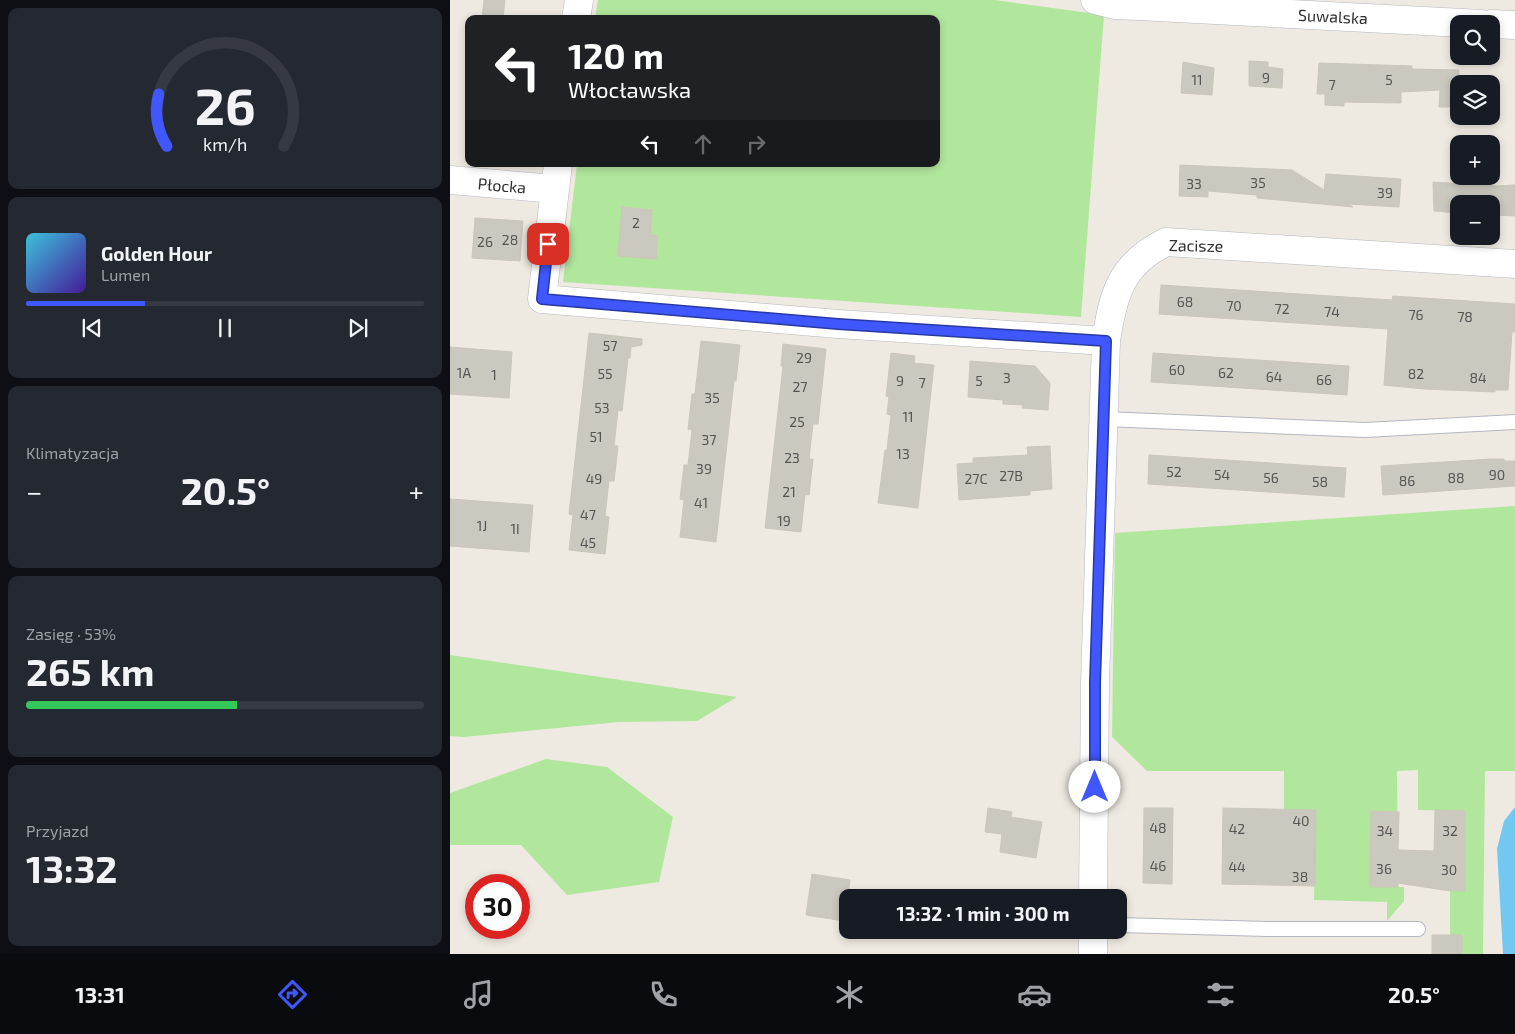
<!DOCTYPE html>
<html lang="pl">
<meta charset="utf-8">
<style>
body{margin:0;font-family:"Exo 2",sans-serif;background:#242831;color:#f1f3f6;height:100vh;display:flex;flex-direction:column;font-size:19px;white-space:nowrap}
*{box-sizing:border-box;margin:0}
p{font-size:16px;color:#9ea1a6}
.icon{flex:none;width:28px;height:28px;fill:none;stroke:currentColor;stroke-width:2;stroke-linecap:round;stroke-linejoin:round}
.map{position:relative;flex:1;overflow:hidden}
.drawer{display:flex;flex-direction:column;gap:8px;padding:8px;background:#0d0f14;width:450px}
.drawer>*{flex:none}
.banner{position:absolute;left:15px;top:15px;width:475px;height:152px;border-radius:10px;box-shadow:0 2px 8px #0003;background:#202124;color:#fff;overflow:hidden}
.tools{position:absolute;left:1000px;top:15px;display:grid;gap:10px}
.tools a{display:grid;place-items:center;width:50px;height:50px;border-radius:10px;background:#171b24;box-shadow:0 2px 8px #0003;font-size:25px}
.speed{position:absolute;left:15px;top:874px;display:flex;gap:10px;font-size:25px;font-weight:700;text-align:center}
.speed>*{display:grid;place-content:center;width:65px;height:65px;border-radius:50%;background:#171b24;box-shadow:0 2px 8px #0003;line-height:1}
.speed .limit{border:8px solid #d22;background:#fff;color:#111}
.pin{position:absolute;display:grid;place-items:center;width:42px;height:42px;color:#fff;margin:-21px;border-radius:10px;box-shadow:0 2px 8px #0006}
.me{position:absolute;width:55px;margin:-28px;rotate:0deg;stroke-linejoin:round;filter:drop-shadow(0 0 4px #0008)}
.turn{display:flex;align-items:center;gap:18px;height:105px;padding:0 20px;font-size:22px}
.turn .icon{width:65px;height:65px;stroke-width:2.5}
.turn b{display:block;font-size:35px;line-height:42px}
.lanes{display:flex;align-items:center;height:48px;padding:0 20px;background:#0003;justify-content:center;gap:25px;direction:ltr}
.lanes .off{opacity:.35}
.big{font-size:38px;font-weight:700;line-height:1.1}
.drawer .tile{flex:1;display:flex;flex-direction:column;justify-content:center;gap:8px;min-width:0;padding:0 18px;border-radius:10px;background:#242831}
.drawer .dial{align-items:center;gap:0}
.dial svg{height:130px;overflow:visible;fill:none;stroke:#363941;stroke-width:7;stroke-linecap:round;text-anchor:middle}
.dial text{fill:#f1f3f6;stroke:none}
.song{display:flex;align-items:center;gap:15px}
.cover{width:60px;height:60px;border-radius:8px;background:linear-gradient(135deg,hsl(190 70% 55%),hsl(260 70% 35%))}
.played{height:5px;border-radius:2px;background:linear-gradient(90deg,#3f57fd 30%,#363941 30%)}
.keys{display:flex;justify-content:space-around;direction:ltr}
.heat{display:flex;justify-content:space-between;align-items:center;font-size:28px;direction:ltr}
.charge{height:8px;border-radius:4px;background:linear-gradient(90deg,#34c759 53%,#363941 0)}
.trip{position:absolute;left:389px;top:889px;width:288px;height:50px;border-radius:10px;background:#171b24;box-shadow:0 2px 8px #0003;font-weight:700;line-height:50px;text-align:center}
.tab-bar{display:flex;height:80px;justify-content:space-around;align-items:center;background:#090b0e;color:#9ea1a6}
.tab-bar .icon{width:35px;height:35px}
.tab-bar .on{color:#3f57fd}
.tab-bar b{font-size:22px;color:#f1f3f6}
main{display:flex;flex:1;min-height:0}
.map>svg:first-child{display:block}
.green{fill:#b1e69d}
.water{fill:#73c8f2}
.building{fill:#cbc8bf;stroke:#cbc6ba}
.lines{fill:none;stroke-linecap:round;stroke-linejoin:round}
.service-casing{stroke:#b4b6c1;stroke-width:16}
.minor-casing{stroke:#b4b6c1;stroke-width:29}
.service{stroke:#fff;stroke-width:14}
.minor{stroke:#fff;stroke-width:28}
.route-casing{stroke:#2939a4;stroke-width:12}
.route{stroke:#3f57fd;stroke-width:9}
.labels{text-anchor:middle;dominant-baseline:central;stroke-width:4.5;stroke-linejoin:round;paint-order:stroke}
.number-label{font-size:14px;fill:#555452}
.street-label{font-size:16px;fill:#2e2e2e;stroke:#fff}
</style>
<main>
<section class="drawer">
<div class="tile dial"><svg viewBox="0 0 100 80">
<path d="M14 69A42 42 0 1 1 86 69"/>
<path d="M14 69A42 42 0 0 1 9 37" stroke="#3f57fd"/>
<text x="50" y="56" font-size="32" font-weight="700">26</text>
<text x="50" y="72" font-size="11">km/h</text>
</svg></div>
<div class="tile">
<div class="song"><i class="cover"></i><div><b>Golden Hour</b><p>Lumen</p></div></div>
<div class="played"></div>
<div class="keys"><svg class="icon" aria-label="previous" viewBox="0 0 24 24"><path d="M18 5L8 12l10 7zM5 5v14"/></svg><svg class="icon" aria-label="pause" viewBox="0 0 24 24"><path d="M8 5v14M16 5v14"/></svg><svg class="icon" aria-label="next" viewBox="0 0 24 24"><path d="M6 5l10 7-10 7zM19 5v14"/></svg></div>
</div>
<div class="tile"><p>Klimatyzacja</p>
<div class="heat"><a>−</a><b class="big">20.5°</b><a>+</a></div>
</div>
<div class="tile"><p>Zasięg · 53%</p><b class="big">265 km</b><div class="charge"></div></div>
<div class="tile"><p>Przyjazd</p><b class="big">13:32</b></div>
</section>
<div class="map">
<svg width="1065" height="954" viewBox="0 0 1065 954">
<rect width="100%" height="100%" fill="#efeae1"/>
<path class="green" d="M148,0H545L654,15L631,317L113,282L127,164H486V19H145Z
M1065,506V771H1035L1033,954H1012V936H1000V891H1015V811L968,810V770L947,771L948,887H954V901L937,921V902L864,900L866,810H834V771H697L662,737L665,533Z
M0,655L287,697L247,721L169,722L14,737L0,736Z
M96,759L157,767L223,817L209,882L117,895L71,845H0V793Z"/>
<path class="water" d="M1065,807V954H1053L1047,849L1054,821Z"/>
<path class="building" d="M34,0H55L53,19H32Z
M799,61L818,62V67L833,69L832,88L799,86Z
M733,62L764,68L762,95L731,93Z
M869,63L962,66V69L1009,70V107H989L990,90L951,92V103L894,102V106L875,105V94H867Z
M730,165L842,170L874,190L876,174L951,179L949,207L898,204L903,207L807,198V195L758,191V197L729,196Z
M983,182L1047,186L1065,185V216L1046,215L1047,204H1009V213L984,211Z
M172,207L202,210L200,235L208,236L206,259L168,256Z
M25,218L73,221L70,261L22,258Z
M711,285L942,300L943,296L1065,304V332H1062L1058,390H1045V392L974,389L934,385L938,329L709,314Z
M139,333L192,339V345L181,347L180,358H178L172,411L168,410L164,446H168L166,464L164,481H159L155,516L159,517L155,554L119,550L123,515L119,514Z
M251,341L290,345L286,381H284L266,542L230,537L234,500L230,499L234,465H238L242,430L238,429L242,394H245Z
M333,344L376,349L368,424H363L361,441L359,459H363L359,495L355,494L351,532L315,528L333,366H331Z
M0,347L62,352L59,398L0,394Z
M441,353L465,356L464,363L484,365L468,508L428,503L435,450H437L441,415L437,414L439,397L436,396Z
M703,353L899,366L897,395L701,382Z
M520,361L585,366L600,383L598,410L572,408L573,405L553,404V400L518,397Z
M600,446L602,489L580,491V495L509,500L507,464L523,463V458L578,455L577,447Z
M699,455L896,468L894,497L698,484Z
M1041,459H1054V461H1065V486L933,495L931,466Z
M0,499L83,505L79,552L0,546Z
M538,808L562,812L561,817L592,822L586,858L550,852L552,834L535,832Z
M694,808H723L722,884L693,883Z
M773,808L866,810L865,886L772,884Z
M985,810L1015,811V891H1000L948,883V887H920L921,811L949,812L948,850L984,851Z
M362,874L400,880L394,921L356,915Z
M982,935H1012V954H982Z"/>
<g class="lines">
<g class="service-casing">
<path id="service" d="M655,419L915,430L1065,422
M668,925L818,929H968"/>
</g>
<g class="minor-casing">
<path id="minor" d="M645,0L665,5L688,6L1032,24
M126,19L129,0
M1041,24L1065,25
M108,164L92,299L388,324L656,341
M0,180L105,189
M643,898L645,683L656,341C663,294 671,264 716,242L1065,264
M643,930V954"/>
</g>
<use href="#service" class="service"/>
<use href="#minor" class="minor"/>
</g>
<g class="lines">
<g class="route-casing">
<path id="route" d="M98,244L92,299L388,324L656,341L645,683V787"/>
</g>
<use href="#route" class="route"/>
</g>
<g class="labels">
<g class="number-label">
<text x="816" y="77">9</text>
<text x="747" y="79">11</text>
<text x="939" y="79">5</text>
<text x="882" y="84">7</text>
<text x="808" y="182">35</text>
<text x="744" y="183">33</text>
<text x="935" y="192">39</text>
<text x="186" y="222">2</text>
<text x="60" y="239">28</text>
<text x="35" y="241">26</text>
<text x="735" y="301">68</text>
<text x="784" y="305">70</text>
<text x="832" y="308">72</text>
<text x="882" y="311">74</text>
<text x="966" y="314">76</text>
<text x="1015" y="316">78</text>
<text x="160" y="345">57</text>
<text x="354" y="357">29</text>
<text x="727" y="369">60</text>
<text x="14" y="372">1A</text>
<text x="776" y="372">62</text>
<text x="155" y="373">55</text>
<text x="966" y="373">82</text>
<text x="44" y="374">1</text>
<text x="824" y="376">64</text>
<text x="557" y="377">3</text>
<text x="1028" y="377">84</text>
<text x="874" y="379">66</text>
<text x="450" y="380">9</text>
<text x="529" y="380">5</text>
<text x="472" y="382">7</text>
<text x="350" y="386">27</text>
<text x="262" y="397">35</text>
<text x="152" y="407">53</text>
<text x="458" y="416">11</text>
<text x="347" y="421">25</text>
<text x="146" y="436">51</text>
<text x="259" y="439">37</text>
<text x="453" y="453">13</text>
<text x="342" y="457">23</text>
<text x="254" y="468">39</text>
<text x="724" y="471">52</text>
<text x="772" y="474">54</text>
<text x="1047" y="474">90</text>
<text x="561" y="475">27B</text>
<text x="821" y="477">56</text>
<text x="1006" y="477">88</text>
<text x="144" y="478">49</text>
<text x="526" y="478">27C</text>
<text x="957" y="480">86</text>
<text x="870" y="481">58</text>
<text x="339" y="491">21</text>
<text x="251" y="502">41</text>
<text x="138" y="514">47</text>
<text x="334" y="520">19</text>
<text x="32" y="525">1J</text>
<text x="65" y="528">1I</text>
<text x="138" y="542">45</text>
<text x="851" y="820">40</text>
<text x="708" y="827">48</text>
<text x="787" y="828">42</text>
<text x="935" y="830">34</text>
<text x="1000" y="830">32</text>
<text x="708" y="865">46</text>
<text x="787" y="866">44</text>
<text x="934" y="868">36</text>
<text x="999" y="869">30</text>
<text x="850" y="876">38</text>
</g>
<g class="street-label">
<text transform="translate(883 16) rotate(3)">Suwalska</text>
<text transform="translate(52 185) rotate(5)">Płocka</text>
<text transform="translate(746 245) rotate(1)">Zacisze</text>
</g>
</g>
</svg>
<div class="tools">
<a><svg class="icon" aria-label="search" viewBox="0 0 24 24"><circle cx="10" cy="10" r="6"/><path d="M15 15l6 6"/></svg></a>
<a><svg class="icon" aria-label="layers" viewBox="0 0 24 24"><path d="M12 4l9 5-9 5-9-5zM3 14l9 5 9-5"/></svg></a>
<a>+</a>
<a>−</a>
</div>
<div class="speed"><div class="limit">30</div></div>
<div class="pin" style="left:98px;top:244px;background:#d93025"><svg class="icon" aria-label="arrive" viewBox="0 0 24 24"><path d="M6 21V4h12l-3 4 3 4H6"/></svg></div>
<svg class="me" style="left:645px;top:787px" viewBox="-20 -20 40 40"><circle r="19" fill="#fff"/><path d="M0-13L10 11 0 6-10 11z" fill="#3f57fd"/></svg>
<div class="trip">13:32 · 1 min · 300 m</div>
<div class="banner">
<div class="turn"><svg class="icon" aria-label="left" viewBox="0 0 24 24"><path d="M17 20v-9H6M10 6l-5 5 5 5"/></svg><div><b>120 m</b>Włocławska</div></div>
<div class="lanes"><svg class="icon" aria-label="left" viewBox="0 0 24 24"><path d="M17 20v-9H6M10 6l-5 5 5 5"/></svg><svg class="icon off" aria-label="ahead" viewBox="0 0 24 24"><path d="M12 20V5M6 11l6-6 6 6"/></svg><svg class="icon off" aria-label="right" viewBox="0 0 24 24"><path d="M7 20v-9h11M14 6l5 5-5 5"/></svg></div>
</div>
</div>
</main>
<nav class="tab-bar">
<b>13:31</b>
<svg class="icon on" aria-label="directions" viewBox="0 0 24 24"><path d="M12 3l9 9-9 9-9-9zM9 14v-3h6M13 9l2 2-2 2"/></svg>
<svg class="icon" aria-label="music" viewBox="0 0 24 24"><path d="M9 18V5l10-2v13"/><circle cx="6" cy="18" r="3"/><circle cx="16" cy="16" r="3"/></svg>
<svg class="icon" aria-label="phone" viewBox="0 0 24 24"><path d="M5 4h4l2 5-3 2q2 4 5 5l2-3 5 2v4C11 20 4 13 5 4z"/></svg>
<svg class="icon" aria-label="climate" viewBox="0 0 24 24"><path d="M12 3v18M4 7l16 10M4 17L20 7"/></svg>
<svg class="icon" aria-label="car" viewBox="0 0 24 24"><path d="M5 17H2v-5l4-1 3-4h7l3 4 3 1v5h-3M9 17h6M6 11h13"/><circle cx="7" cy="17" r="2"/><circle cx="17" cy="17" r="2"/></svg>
<svg class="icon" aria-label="filters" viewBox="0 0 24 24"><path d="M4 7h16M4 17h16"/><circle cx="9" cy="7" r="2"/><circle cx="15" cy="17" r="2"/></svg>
<b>20.5°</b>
</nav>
